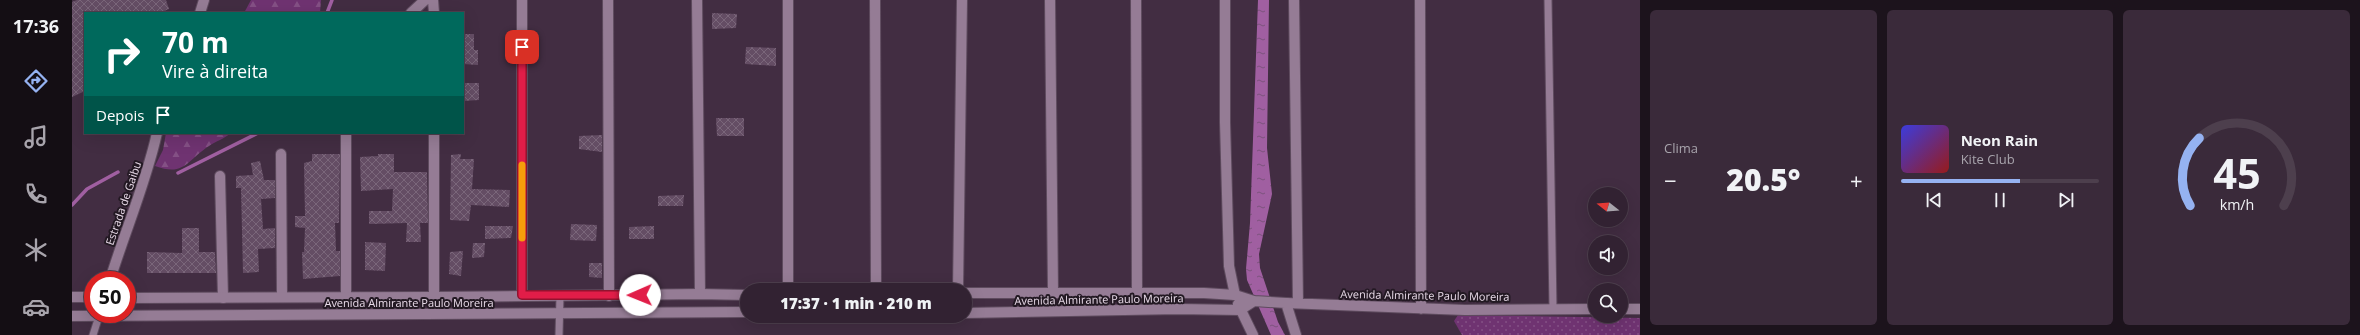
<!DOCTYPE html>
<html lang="pt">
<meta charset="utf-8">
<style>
body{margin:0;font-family:"Open Sans",sans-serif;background:#3a2a3a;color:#f1f3f6;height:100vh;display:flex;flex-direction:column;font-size:15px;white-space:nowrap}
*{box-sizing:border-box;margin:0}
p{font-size:13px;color:#a8a4ac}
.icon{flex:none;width:22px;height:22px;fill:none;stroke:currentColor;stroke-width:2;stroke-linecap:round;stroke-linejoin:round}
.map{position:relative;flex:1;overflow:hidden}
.details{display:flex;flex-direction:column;gap:10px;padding:10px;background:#1c131c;width:720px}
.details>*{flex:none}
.banner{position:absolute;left:12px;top:12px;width:380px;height:122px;border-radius:0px;box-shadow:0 4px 16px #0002,0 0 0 1px #4d3f4d;background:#00695c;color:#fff;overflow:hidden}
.needle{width:26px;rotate:287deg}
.fabs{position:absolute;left:1516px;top:187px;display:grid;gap:8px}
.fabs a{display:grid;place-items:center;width:40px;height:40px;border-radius:50%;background:#322232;box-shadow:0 4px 16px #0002,0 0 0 1px #4d3f4d;font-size:20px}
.speed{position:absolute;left:12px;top:271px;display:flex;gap:8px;font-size:20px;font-weight:700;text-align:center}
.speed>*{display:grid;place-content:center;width:52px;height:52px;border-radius:50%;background:#322232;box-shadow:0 4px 16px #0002,0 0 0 1px #4d3f4d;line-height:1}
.speed .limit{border:6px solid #d22;background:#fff;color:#111}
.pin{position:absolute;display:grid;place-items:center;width:34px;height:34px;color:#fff;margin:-17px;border-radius:8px;box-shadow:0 2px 6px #0006}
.me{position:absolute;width:44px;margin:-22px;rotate:269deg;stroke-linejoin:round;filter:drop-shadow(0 0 3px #0008)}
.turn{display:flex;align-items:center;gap:14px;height:84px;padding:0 12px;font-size:18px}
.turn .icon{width:52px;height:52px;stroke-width:2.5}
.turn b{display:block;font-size:28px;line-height:34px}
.then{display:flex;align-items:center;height:38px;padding:0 12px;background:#0003;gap:8px;font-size:15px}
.big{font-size:30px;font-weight:800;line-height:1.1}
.details .widget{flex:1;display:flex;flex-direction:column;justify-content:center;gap:6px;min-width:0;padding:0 14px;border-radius:6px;background:#3a2a3a}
.details .dial{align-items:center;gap:0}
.dial svg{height:104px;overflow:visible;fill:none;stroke:#4d3f4d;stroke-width:7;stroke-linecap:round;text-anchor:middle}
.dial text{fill:#f1f3f6;stroke:none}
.song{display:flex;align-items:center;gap:12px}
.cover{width:48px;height:48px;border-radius:6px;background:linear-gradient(135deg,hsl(240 70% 55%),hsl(0 70% 35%))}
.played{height:4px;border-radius:2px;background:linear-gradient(90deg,#95b2f1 60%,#4d3f4d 60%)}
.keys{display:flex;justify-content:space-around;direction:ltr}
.heat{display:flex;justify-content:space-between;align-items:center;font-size:22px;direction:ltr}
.details .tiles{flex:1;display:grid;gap:10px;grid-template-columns:repeat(3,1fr)}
.trip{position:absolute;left:668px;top:283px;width:232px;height:40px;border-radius:20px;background:#322232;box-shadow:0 4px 16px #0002,0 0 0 1px #4d3f4d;font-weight:800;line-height:40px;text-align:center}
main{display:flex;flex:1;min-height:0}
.tabs{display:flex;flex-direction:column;width:72px;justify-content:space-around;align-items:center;background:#140e14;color:#a8a4ac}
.tabs .icon{width:28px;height:28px}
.tabs .active{color:#95b2f1}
.tabs b{font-size:18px;color:#f1f3f6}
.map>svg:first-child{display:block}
.grass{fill:url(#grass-dots)}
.forest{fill:url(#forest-firs)}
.water{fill:url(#water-ripples)}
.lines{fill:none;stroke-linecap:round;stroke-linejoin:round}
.stream{stroke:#a05fa1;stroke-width:3.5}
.building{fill:url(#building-cross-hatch)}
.lane-casing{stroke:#5e4b5e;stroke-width:9}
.street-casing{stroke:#5e4b5e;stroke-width:12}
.secondary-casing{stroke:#5e4b5e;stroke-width:12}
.lane{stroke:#957c95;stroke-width:7}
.street{stroke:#957c95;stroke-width:10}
.secondary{stroke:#957c95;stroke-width:10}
.route-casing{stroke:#92132f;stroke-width:10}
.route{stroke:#e11d48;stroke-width:7}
.slow{stroke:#f59e0b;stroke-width:7}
.labels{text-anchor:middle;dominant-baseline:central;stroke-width:4;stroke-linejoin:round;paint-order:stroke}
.street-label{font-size:11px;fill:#e8dae8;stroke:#231923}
</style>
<main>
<nav class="tabs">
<b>17:36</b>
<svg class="icon active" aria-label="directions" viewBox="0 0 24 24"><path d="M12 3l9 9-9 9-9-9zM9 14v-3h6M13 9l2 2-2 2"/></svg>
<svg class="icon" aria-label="music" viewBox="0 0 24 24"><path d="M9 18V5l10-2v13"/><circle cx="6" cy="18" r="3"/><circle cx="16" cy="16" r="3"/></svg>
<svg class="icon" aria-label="phone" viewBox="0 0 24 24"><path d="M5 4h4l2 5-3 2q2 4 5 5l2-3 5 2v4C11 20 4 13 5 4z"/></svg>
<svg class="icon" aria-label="climate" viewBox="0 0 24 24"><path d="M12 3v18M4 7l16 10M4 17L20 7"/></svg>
<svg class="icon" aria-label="car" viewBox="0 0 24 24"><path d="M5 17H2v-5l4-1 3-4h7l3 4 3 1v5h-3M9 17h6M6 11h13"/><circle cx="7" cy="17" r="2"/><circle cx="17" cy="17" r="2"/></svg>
</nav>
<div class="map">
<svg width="1568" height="335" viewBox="0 0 1568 335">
<defs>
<pattern id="grass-dots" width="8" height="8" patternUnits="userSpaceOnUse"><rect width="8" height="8" fill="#6f3371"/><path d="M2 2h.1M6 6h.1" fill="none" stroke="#845085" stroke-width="1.8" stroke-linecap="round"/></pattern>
<pattern id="forest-firs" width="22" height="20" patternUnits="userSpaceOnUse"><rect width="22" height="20" fill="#6f3371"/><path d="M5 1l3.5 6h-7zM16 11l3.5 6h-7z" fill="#845085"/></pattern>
<pattern id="water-ripples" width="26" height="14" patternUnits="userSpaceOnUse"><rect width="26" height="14" fill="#a05fa1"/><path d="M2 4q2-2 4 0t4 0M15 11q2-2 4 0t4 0" fill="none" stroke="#7c537d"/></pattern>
<pattern id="building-cross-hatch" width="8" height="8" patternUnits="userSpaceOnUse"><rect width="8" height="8" fill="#644d64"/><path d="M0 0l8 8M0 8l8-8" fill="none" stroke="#7a667a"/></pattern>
</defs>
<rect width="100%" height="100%" fill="#422d42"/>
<path class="grass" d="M1386,315L1568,318V335H1390L1382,321Z"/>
<path class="forest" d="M179,0H249L248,13H172Z
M94,133H159C152,139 144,141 137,146C115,160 113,177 83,166L91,150Z"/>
<path class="water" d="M1186,0H1197L1195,148L1200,194L1187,254L1188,268L1206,322L1213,335H1199L1175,280L1174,269L1178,223Z"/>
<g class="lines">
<path class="stream" d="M255,13L260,0
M106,173L186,133
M0,205L15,189L46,172"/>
</g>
<path class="building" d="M5,0H94L97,9L87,13H13V91L0,97V2Z
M640,13L665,14L664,28L640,29Z
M391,34H402V50H406V65L391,64Z
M674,47L704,48V66L673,64Z
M391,83H407V100L391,101Z
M644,118H672V136H645Z
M530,135V152L507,149V136Z
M240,154H268L267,223H263L264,251H268V276L231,279L230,252H232L233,228L223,227V216H233L232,163L240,161Z
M306,154H322V172H355L356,223H348L349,242H334L335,223L297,224V211H320L321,189L289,191L288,157L306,156Z
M389,154L388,159H402L400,189L438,190L437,207L399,205L397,221L378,220L379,155Z
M188,161L192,180H203V198L189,199L191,229L203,228V248L186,249L187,272L171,273L169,188H164V176L181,175L179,163Z
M612,195L611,206H586V196Z
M499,224L525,225L524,241L498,240Z
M413,226H441L439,238L413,239Z
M582,226V239H557V227Z
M110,228H127V252H143L144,273H75V252L110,253Z
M293,242L314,243L313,271L293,270Z
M401,243H413L412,257L400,258Z
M391,251L389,276L377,274L378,252Z
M517,263H530V278L517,277Z"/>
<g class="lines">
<g class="lane-casing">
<path id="lane" d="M1476,0L1481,309
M21,335L27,316
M487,335L488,296"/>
</g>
<g class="street-casing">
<path id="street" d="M361,0L362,13
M450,0V295
M536,0L537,296
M625,0L628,294
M716,0V290
M803,0L804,290
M978,0L981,292
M1064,0L1065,292
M1153,0V122L1157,266L1163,295
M1222,0L1226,303
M1348,0L1349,309
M339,13L353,0
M362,133V297
M209,154L210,297
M148,176L151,298
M886,290L890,0
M274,296V133
M1214,303L1393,310L1523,309
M1549,309H1568"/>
</g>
<g class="secondary-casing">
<path id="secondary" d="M128,13L132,0
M38,280C53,231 74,183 85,133
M893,293H1132L1163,295L1182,301L1214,303L1224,335
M0,297H21
M55,298L362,297L628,294L675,295
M1166,304L1181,335
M893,313L1106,309L1168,310L1182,301
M0,316L675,312"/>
</g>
<use href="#lane" class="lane"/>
<use href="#street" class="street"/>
<use href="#secondary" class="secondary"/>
</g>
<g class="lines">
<g class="route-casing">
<path id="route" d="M450,47V295H568"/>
</g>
<use href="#route" class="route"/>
<path class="slow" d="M450,165V238"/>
</g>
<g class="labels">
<g class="street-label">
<text transform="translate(51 203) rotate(-71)">Estrada de Gaibu</text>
<text transform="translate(1353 295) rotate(1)">Avenida Almirante Paulo Moreira</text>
<text transform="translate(1027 299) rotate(-1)">Avenida Almirante Paulo Moreira</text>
<text x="337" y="302">Avenida Almirante Paulo Moreira</text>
</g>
</g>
</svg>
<div class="fabs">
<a><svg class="needle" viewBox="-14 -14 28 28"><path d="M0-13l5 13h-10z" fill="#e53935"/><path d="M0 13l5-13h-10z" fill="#a8a4ac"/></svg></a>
<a><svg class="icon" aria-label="sound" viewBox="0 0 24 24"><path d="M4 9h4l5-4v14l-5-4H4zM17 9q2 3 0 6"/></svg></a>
<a><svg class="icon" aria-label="search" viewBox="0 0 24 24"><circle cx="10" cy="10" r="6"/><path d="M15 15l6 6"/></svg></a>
</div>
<div class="speed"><div class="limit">50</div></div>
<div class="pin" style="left:450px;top:47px;background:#d93025"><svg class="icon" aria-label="arrive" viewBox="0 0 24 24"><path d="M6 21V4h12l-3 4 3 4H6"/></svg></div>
<svg class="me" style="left:568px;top:295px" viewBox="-20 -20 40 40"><circle r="19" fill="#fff"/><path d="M0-13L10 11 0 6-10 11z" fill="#e11d48"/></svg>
<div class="trip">17:37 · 1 min · 210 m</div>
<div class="banner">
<div class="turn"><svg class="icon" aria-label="right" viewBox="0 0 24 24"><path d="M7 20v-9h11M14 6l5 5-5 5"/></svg><div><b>70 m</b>Vire à direita</div></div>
<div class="then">Depois<svg class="icon" aria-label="arrive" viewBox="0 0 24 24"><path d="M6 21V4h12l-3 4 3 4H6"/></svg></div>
</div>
</div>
<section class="details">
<div class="tiles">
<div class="widget"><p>Clima</p>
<div class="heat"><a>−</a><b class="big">20.5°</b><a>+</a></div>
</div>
<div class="widget">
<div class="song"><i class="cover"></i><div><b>Neon Rain</b><p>Kite Club</p></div></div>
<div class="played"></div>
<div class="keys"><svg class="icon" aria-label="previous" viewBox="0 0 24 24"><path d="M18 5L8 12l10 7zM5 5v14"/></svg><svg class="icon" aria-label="pause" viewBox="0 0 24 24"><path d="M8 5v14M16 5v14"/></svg><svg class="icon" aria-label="next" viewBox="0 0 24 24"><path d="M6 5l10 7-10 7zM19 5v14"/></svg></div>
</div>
<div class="widget dial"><svg viewBox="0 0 100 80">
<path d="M14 69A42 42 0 1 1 86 69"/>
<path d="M14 69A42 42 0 0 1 21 17" stroke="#95b2f1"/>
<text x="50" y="56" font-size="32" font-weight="700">45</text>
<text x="50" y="72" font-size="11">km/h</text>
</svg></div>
</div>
</section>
</main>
